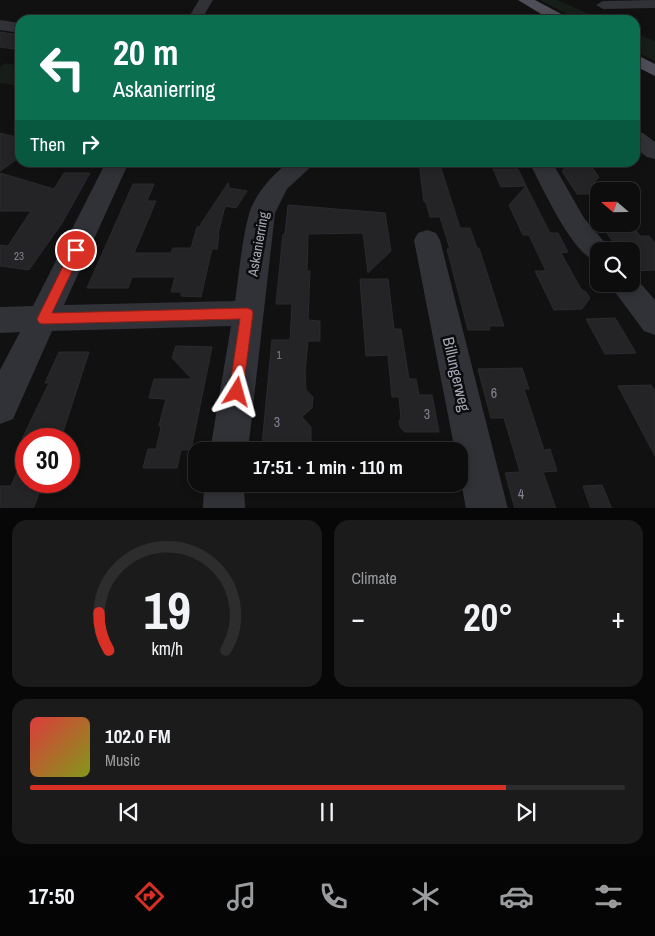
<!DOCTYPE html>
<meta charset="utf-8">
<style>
body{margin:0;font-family:"Archivo Narrow",sans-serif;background:#1b1b1c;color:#f1f3f6;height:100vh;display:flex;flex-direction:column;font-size:19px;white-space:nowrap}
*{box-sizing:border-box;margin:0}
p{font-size:16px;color:#9a9c9e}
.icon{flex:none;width:28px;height:28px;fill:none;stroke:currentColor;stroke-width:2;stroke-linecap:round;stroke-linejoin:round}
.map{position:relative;height:508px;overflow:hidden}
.sheet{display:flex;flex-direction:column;gap:12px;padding:12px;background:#070708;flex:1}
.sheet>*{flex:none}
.banner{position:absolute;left:15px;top:15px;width:625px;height:152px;border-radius:15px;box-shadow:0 2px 8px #0003,0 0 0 1px #2d2d2e;background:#0b6e4f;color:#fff;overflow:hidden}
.needle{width:32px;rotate:290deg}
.controls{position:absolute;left:590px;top:182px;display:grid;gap:10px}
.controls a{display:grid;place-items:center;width:50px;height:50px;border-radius:10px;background:#0d0d0e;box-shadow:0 2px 8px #0003,0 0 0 1px #2d2d2e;font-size:25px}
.speed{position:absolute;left:15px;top:428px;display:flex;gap:10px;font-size:25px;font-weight:700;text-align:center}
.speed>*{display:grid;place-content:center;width:65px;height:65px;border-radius:50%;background:#0d0d0e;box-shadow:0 2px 8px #0003,0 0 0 1px #2d2d2e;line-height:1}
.speed .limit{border:8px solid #d22;background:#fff;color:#111}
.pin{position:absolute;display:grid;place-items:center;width:42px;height:42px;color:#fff;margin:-21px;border:2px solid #fff;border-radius:50%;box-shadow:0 1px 5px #0007}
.me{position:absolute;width:55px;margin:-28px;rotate:8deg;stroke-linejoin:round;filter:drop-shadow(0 0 4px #0008)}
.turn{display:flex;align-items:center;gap:18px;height:105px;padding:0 15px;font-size:22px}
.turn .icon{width:65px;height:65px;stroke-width:2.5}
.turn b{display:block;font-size:35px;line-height:42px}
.then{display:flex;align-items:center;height:48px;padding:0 15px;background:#0003;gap:10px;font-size:19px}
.big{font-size:38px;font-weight:700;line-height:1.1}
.sheet .widget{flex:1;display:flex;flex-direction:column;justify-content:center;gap:8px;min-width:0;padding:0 18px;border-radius:15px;background:#1b1b1c}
.sheet .dial{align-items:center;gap:0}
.dial svg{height:130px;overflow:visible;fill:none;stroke:#2d2d2e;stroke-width:7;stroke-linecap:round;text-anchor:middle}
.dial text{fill:#f1f3f6;stroke:none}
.song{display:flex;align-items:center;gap:15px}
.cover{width:60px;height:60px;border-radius:8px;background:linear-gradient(135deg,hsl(0 70% 55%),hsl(70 70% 35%))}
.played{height:5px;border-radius:2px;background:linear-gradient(90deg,#d93025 80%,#2d2d2e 80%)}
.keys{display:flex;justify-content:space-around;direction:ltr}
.heat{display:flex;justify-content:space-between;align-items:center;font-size:28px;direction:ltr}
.sheet .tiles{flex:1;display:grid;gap:12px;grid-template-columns:1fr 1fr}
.widget:last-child{grid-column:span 2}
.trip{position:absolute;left:188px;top:442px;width:280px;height:50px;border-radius:15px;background:#0d0d0e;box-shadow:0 2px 8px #0003,0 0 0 1px #2d2d2e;font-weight:700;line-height:50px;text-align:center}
.tabs{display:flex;height:80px;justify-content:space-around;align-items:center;background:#050506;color:#9a9c9e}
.tabs .icon{width:35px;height:35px}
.tabs .current{color:#d93025}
.tabs b{font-size:22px;color:#f1f3f6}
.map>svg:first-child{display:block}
.green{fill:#171d18}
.building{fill:#242426;stroke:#2b2a2f}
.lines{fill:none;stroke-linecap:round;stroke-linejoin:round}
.minor{fill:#313238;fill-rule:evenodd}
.major{fill:#4d4e57;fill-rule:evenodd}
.route{fill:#d93025;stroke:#8d1f18}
.labels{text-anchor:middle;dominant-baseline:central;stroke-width:5;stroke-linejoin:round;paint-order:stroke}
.number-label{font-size:11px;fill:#818490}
.street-label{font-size:14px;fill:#a1a5b4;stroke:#0c0c0d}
.near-number-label{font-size:14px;fill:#818490}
.near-street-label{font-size:16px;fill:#a1a5b4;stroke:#0c0c0d}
</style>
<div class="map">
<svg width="655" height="509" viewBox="0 0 655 509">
<rect width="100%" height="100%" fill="#111112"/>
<path class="green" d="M540,0H557L604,20H578Z
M635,33L655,41V61L635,51Z
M6,63L20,66V86L0,83V67Z"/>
<path class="building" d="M0,32L20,35V50L0,47Z
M0,133L20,138V157L0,171Z
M419,162H439L460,228H470L477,248H479L504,326H489L490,330H468L447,249H450L440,217H430L426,202H424Z
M589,163L599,177L594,182L601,191H599V194H577L562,171L568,164Z
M493,169H518L526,186L501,187Z
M0,173L54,189L64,173H90L62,223L29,270L0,266V245L8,246L31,211H0Z
M228,183L229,188L247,191L236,208L225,206L218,234L219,236L217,249H212L201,297L181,296V292H171L175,277H132L128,288H87L133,184H154L147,201H156L134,253H171L173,248H191L197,227H199Z
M526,186L550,233H558L568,252L561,253L581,289L586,292L590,298L582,309L554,310L535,271H546L529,235H523L509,205Z
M288,205L385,213L391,251L368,273L363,233L308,234L307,271H310L308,320L320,321V341H308L305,372L306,390L313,397L312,408L302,417L311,427V445H262L272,340H290L292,304H276L283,234H285Z
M601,224H631L640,236H649L655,243V270L631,271V251H619Z
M360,279H388L394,329H401L409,379H416L419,395H432L439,432H405L400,427L399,421L401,418L399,397H392L388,355L366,356Z
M615,318L620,326L636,353L605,354L586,319Z
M176,346L212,347L191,450H181L177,468H143L148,449H156L161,428L159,425L166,399L149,398L154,379H192L172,358Z
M59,352H89L63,432L55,439H22L49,383H45Z
M522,368L529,389H524L544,450L550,449L557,471L543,472L556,509H515L505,473L520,472L504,418H491L478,369Z
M651,385L655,391V456L618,386Z
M26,451V481H44L33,509H0V486H11Z
M602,485L612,509H591L583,486Z"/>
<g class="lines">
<path class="minor" d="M199,0H213L201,20H187Z
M655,0V8L603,9L596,5L603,1Z
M0,20L20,23V33L0,30Z
M635,132L643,133L655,142V159L647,157L635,148Z
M106,162H129L64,305L235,301C239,274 242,239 249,214C255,194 272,175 289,162H316L287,189L275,213L248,451H210L231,326L52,331L13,419L0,424V370L20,332L0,333V307L33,306Z
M529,162H552L584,218L612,251H599V263C572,255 543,188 529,162Z
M427,230L436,233L440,240L508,509H466L459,470V451H455L414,240L418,233Z
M631,275L634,276L655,300V335L644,331L609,284H631Z
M204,484H244L245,509H203Z"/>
<path class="major" d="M518,0H535L567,17L569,20H551Z
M635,54L655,64V76L635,66Z"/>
</g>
<path class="route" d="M76,245L82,250L52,313L247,308L252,310L253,313L242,397L237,399L232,397L229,392L240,319L43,324L39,323L37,319L71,250Z"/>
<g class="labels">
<g class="number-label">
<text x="19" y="256">23</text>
<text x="279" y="355">1</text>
</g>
<g class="street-label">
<text transform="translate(258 244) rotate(-80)">Askanierring</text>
</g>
<g class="near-number-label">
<text x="494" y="393">6</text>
<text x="427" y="414">3</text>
<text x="277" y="422">3</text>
<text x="521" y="494">4</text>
</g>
<g class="near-street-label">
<text transform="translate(457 374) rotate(77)">Billungerweg</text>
</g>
</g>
</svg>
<div class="controls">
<a><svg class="needle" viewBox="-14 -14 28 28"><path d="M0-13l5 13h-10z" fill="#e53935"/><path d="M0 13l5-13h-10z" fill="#9a9c9e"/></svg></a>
<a><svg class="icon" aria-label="search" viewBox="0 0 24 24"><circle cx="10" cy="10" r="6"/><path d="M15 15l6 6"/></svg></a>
</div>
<div class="speed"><div class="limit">30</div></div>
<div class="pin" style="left:76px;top:250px;background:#d93025"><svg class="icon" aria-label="arrive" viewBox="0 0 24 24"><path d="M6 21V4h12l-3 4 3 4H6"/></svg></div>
<svg class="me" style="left:237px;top:392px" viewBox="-20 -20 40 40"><path d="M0-17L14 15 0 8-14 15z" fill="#d93025" stroke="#fff" stroke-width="4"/></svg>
<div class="trip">17:51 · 1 min · 110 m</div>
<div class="banner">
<div class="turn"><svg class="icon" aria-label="left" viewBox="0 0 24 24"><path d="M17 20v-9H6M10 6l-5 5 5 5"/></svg><div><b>20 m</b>Askanierring</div></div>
<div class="then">Then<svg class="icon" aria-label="right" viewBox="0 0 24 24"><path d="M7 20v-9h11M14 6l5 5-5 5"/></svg></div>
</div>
</div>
<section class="sheet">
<div class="tiles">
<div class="widget dial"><svg viewBox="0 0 100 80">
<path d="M14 69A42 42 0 1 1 86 69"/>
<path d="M14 69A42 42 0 0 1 8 46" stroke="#d93025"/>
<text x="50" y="56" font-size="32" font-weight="700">19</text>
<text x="50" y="72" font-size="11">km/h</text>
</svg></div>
<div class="widget"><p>Climate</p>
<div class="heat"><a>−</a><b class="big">20°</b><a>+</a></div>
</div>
<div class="widget">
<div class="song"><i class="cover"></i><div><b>102.0 FM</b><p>Music</p></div></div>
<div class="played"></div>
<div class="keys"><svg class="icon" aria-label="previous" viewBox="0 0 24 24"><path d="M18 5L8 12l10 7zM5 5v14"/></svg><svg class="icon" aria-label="pause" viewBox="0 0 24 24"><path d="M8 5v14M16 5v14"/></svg><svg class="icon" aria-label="next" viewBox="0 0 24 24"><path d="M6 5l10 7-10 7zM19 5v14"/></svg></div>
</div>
</div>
</section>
<nav class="tabs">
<b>17:50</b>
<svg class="icon current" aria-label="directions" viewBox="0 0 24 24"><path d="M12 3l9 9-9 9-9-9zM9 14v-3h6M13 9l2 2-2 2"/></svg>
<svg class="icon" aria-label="music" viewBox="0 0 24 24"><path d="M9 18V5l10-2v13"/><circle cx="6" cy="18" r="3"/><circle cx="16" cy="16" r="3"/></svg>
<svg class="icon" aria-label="phone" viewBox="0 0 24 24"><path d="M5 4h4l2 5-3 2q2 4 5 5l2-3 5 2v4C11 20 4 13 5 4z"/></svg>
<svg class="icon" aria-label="climate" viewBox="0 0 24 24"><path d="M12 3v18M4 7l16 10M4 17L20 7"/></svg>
<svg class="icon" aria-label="car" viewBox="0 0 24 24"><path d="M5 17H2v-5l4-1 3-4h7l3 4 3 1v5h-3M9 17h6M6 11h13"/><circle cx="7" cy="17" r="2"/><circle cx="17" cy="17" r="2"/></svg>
<svg class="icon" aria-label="filters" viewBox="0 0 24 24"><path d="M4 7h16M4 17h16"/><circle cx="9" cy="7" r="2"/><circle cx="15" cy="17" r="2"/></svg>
</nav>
